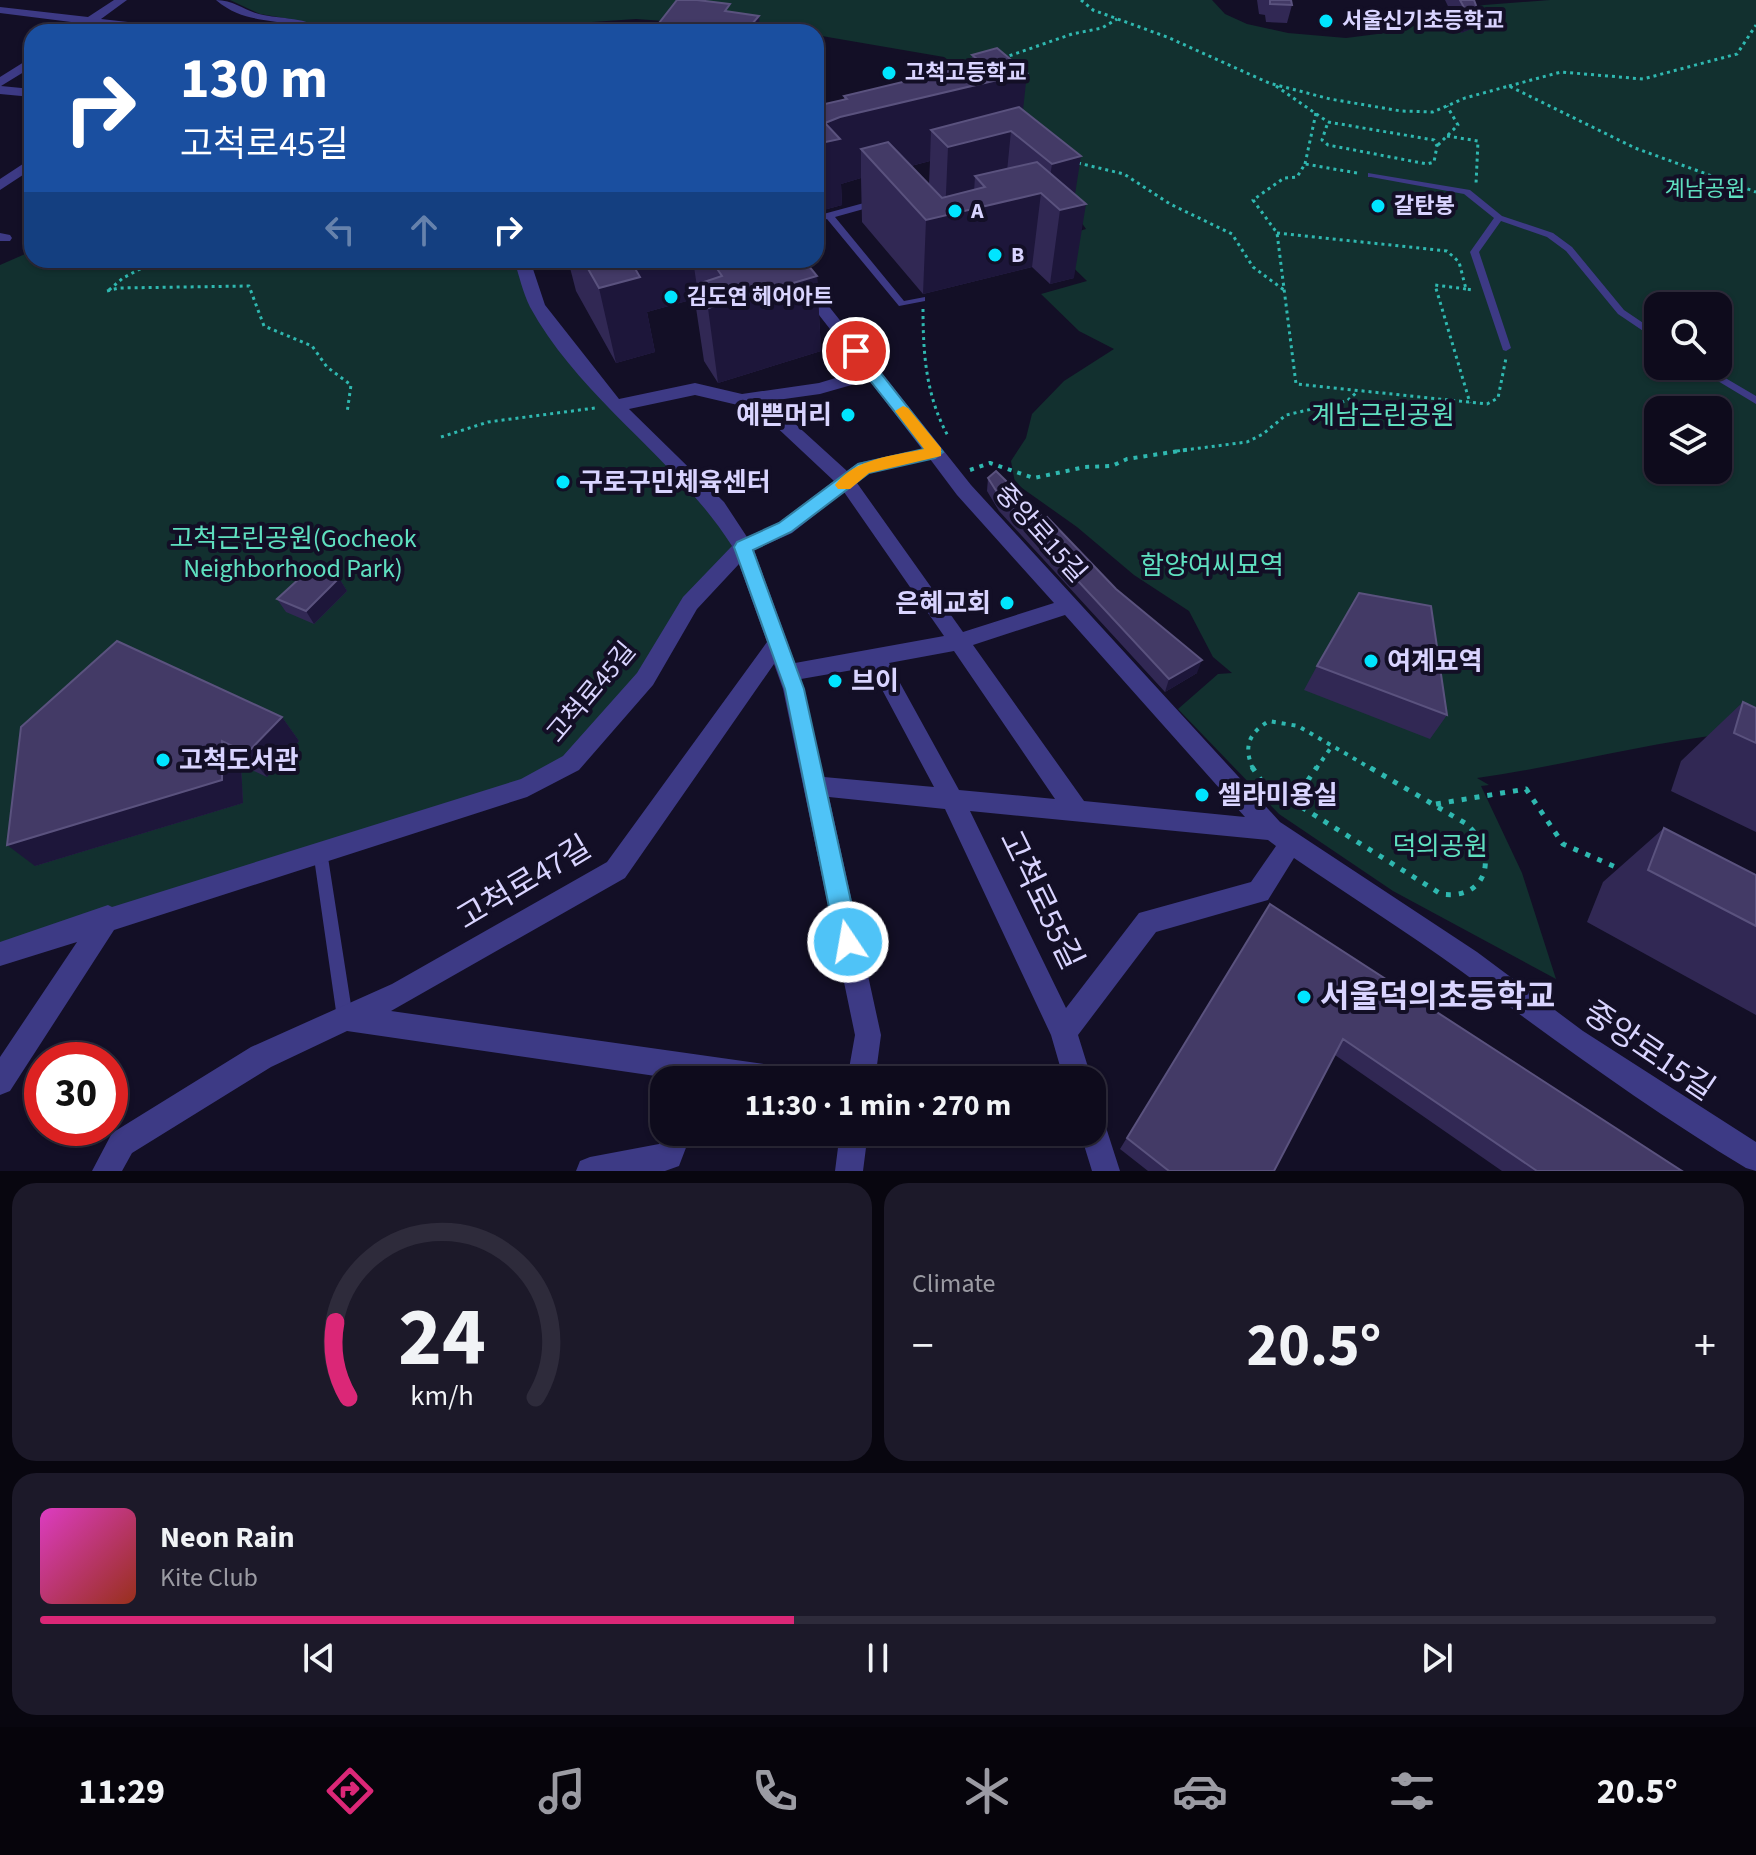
<!DOCTYPE html>
<meta charset="utf-8">
<style>
body{margin:0;font-family:"Source Sans 3","Noto Sans KR",sans-serif;background:#1c1929;color:#f1f3f6;height:100vh;display:flex;flex-direction:column;font-size:30px;white-space:nowrap}
*{box-sizing:border-box;margin:0}
p{font-size:26px;color:#9b9ba3}
.icon{flex:none;width:44px;height:44px;fill:none;stroke:currentColor;stroke-width:2;stroke-linecap:round;stroke-linejoin:round}
.map{position:relative;height:1171px;overflow:hidden}
.drawer{display:flex;flex-direction:column;gap:12px;padding:12px;background:#08060f;flex:1}
.drawer>*{flex:none}
.top-card{position:absolute;left:24px;top:24px;width:800px;height:244px;border-radius:24px;box-shadow:0 2px 6px #0004,0 0 0 2px #2e2b3b;background:#1a4fa0;color:#fff;overflow:hidden}
.controls{position:absolute;left:1644px;top:292px;display:grid;gap:16px}
.controls a{display:grid;place-items:center;width:88px;height:88px;border-radius:16px;background:#0e0b1c;box-shadow:0 2px 6px #0004,0 0 0 2px #2e2b3b;font-size:40px}
.speed{position:absolute;left:24px;top:1042px;display:flex;gap:16px;font-size:40px;font-weight:700;text-align:center}
.speed>*{display:grid;place-content:center;width:104px;height:104px;border-radius:50%;background:#0e0b1c;box-shadow:0 2px 6px #0004,0 0 0 2px #2e2b3b;line-height:1}
.speed .limit{border:12px solid #d22;background:#fff;color:#111}
.pin{position:absolute;display:grid;place-items:center;width:68px;height:68px;color:#fff;margin:-34px;border:4px solid #fff;border-radius:50%;box-shadow:0 2px 8px #0007}
.me{position:absolute;width:88px;margin:-44px;rotate:348deg;stroke-linejoin:round;filter:drop-shadow(0 0 6px #0008)}
.turn{display:flex;align-items:center;gap:28px;height:168px;padding:0 24px;font-size:36px}
.turn .icon{width:104px;height:104px;stroke-width:2.5}
.turn b{display:block;font-size:56px;line-height:68px}
.lanes{display:flex;align-items:center;height:76px;padding:0 24px;background:#0003;justify-content:center;gap:40px;direction:ltr}
.lanes .off{opacity:.35}
.big{font-size:60px;font-weight:700;line-height:1.1}
.drawer .tile{flex:1;display:flex;flex-direction:column;justify-content:center;gap:12px;min-width:0;padding:0 28px;border-radius:24px;background:#1c1929}
.drawer .dial{align-items:center;gap:0}
.dial svg{height:208px;overflow:visible;fill:none;stroke:#2e2b3b;stroke-width:7;stroke-linecap:round;text-anchor:middle}
.dial text{fill:#f1f3f6;stroke:none}
.song{display:flex;align-items:center;gap:24px}
.cover{width:96px;height:96px;border-radius:12px;background:linear-gradient(135deg,hsl(310 70% 55%),hsl(10 70% 35%))}
.played{height:8px;border-radius:4px;background:linear-gradient(90deg,#db2777 45%,#2e2b3b 45%)}
.keys{display:flex;justify-content:space-around;direction:ltr}
.heat{display:flex;justify-content:space-between;align-items:center;font-size:44px;direction:ltr}
.drawer .tiles{flex:1;display:grid;gap:12px;grid-template-columns:1fr 1fr}
.tile:last-child{grid-column:span 2}
.trip{position:absolute;left:650px;top:1066px;width:456px;height:80px;border-radius:24px;background:#0e0b1c;box-shadow:0 2px 6px #0004,0 0 0 2px #2e2b3b;font-weight:700;line-height:80px;text-align:center}
.tabs{display:flex;height:128px;justify-content:space-around;align-items:center;background:#06040b;color:#9b9ba3}
.tabs .icon{width:56px;height:56px}
.tabs .selected{color:#db2777}
.tabs b{font-size:36px;color:#f1f3f6}
.map>svg:first-child{display:block}
.green{fill:#12302f;fill-rule:evenodd}
.lines{fill:none;stroke-linecap:round;stroke-linejoin:round}
.path-far2{stroke:#2fb8b0;stroke-width:3;stroke-dasharray:3 4;stroke-linecap:butt}
.path-far1{stroke:#2fb8b0;stroke-width:4;stroke-dasharray:4 6;stroke-linecap:butt}
.path{stroke:#2fb8b0;stroke-width:5;stroke-dasharray:5 8;stroke-linecap:butt}
.lane{fill:#3d3a85;fill-rule:evenodd}
.street{fill:#3d3a85;fill-rule:evenodd}
.wall{fill:#312854;fill-rule:evenodd}
.shaded-wall{fill:#1d163a;fill-rule:evenodd}
.building{fill:#433a66;stroke:#5a527e;stroke-width:2}
.route{fill:#4fc3f7;stroke:#337fa1;stroke-width:2}
.slow{fill:#f59e0b}
.poi-dot{fill:#00e5ff;stroke:#130f26;stroke-width:3}
.labels{text-anchor:middle;dominant-baseline:central;stroke-width:8;stroke-linejoin:round;paint-order:stroke}
.far-poi-label{font-size:22px;font-weight:bold;fill:#d9d4ff;stroke:#130f26;text-anchor:start}
.far-park-label{font-size:22px;fill:#5fe0c0;stroke:#130f26}
.poi-label{font-size:26px;font-weight:bold;fill:#d9d4ff;stroke:#130f26;text-anchor:start}
.park-label{font-size:26px;fill:#5fe0c0;stroke:#130f26}
.street-label{font-size:26px;fill:#d9d4ff;stroke:#130f26}
.near-street-label{font-size:32px;fill:#d9d4ff;stroke:#130f26}
.near-poi-label{font-size:32px;font-weight:bold;fill:#d9d4ff;stroke:#130f26;text-anchor:start}
</style>
<div class="map">
<svg width="1756" height="1171" viewBox="0 0 1756 1171">
<rect width="100%" height="100%" fill="#130f26"/>
<path class="green" d="M230,0H1212L1225,14L1247,24L1288,33L1346,38L1393,32L1415,19L1484,5L1550,0H1756V731C1662,738 1571,765 1477,778L1489,785L1481,786L1522,873L1556,979L1393,891L1279,814L1178,709L1218,674L1232,673L1213,657L1189,611L1134,575L1077,527L1015,483L1011,461L1026,438L1032,414L1064,381L1114,349L1079,331L1041,294L1087,281L1046,241L1086,229L1002,108L944,57L816,35V32L636,19L445,32H327L290,19L260,14ZM1658,306H1718V366H1658ZM1658,410H1718V470H1658Z
M32,251V260H522L537,305L743,547L571,763L0,954V265Z"/>
<g class="lines">
<path class="path-far2" d="M1081,0L1093,10L1167,37L1269,83L1330,99L1401,111L1433,112L1465,98L1509,86L1635,148L1756,192
M1003,58L1072,34L1102,28L1117,19
M1276,86L1328,122
M1509,86L1561,72L1643,79L1737,54L1756,25
M1328,122L1434,140L1437,146L1434,162L1427,164L1328,145L1322,140Z
M1447,136L1478,141L1476,184
M1438,145L1458,125L1447,106
M1078,163L1124,174L1170,204L1232,234L1253,267L1284,290
M1305,164L1316,113
M1357,173L1305,164L1297,177L1284,178L1253,200L1277,233L1296,384L1487,404L1498,398L1506,358
M1277,233L1447,251L1459,262L1466,289L1472,290
M1466,289L1435,285L1470,403
M109,290L123,278L157,260
M107,291L119,288L249,286L264,326L312,346L327,367L351,385L347,413
M923,309C923,354 926,396 948,436
M441,437L488,422L595,408
M1177,451L1247,442L1263,434L1286,415L1347,401L1358,391"/>
<path class="path-far1" d="M970,470L990,463L1034,478L1085,467L1112,466L1127,459L1192,449
M1253,769C1243,746 1249,733 1269,721L1298,726L1372,769
M1316,769L1332,746"/>
<path class="path" d="M1252,767L1263,783L1441,894C1490,901 1499,851 1465,823L1369,767
M1293,802L1317,767
M1436,804L1526,789L1563,844L1620,869"/>
<path class="lane" d="M1368,173L1470,190L1502,216L1553,233L1572,247L1624,310L1658,333V341L1618,314L1566,251L1547,237L1501,221L1479,252L1511,348L1506,351L1503,350L1470,252L1494,218L1464,194L1371,177H1368Z
M875,200L879,203L878,205L835,217L904,301L925,297V301L899,306L827,219L816,222V216Z
M1693,366H1705L1756,396V404Z
M320,844L325,846L327,851L353,1018L351,1024L345,1026L339,1024L337,1018L313,851L315,846Z"/>
<path class="street" d="M114,0H127L101,19L182,28L188,32H153L92,25L82,32H68L79,23L0,13V7L88,17Z
M216,0C234,0 243,10 259,14C282,20 306,16 327,32C314,32 307,29 295,26C265,17 243,23 216,0Z
M32,57V67L1,86L32,89V97L0,94V77Z
M32,158V169L0,190V179Z
M0,233L10,235L12,238L10,241H0Z
M514,260H530L545,305L619,399L695,383L742,394L819,383L862,370L776,260H792L971,485L1280,822L1477,952L1583,1031L1756,1142V1171L1746,1168C1647,1108 1554,1040 1461,971C1407,932 1350,896 1294,858L1268,900L1156,932L1078,1035L1092,1080H1064L1051,1035L945,809L829,797L881,1035L875,1080H847L855,1035L783,689L774,664L625,878L391,1011L778,1066L788,1070L792,1080H683L347,1031L271,1067L132,1153L122,1171H92L112,1133L251,1047L392,984L607,862L767,642L739,564L697,609L653,685L579,770L527,797L114,930L10,1091L0,1095V1057L77,942L0,966V942L108,905L112,907L521,779L563,756L637,673L683,597L732,546C676,458 581,400 530,307C523,293 519,275 514,260ZM869,380L922,449L858,463L847,471L770,401L820,394ZM695,395L742,406L752,404L834,481L778,523L747,537L724,502L629,409ZM930,459L957,495L1054,603L963,632L857,483L870,473ZM844,492L944,636L795,663L754,550L792,533ZM1065,615L1245,817L1084,801L973,645ZM954,651L1055,799L959,790L889,663ZM870,667L934,787L824,777L801,679ZM970,811L1268,840L1276,846L1251,882L1139,913L1066,1008Z
M1092,1111L1102,1115L1120,1171H1092L1080,1132H1092Z
M664,1132H692L679,1166L665,1171H576L580,1161L590,1157L659,1144Z
M840,1132H868L863,1171H835Z"/>
</g>
<path class="wall" d="M1257,0H1291L1292,5L1287,23L1266,22L1265,15L1259,14Z
M1445,0H1474L1478,11L1471,29L1461,33Z
M997,48L1023,110L1075,195L1074,278L1050,284L1032,267L923,294L862,222L861,178L841,184L842,205L816,212L844,100V96L971,65L972,55ZM930,161L929,184L911,166Z
M568,260H755L760,268L817,276L821,351L718,383L704,361L693,288L694,299L647,312L655,352L616,363L576,291Z
M988,478L1197,673L1165,692L999,511L987,491Z
M339,578L347,591L314,624L286,612L277,599Z
M1317,666L1447,715L1430,739L1304,690Z
M1743,702L1756,708V832L1671,791L1681,761Z
M282,717L299,741L267,777L241,765L243,803L35,866L21,727Z
M1664,828L1756,875V1015L1587,922L1603,882Z
M1270,904L1682,1171H1502L1335,1055L1274,1171H1148L1120,1149Z"/>
<path class="shaded-wall" d="M1478,11L1471,29L1461,33L1468,15Z
M759,16L760,32H745Z
M1027,73L1020,138L1011,131L1004,202L1041,193L1032,267L923,294L926,220L945,216L948,147L931,130L930,161L883,173L861,149V178L841,184L842,205L816,212V144L825,123L840,117ZM975,176L985,187L973,209Z
M1081,156L1073,207L1086,204L1074,278L1050,284L1060,210L1047,198L1052,164Z
M622,260H693L697,287L692,288L694,299L647,312L655,352L616,363L599,288Z
M817,276L821,351L718,383L708,308Z
M339,578L347,591L314,624L306,611Z
M1202,660L1197,673L1165,692L1169,679Z
M282,717L299,741L267,777L247,753Z
M222,741L241,765L243,803L35,866L7,845Z"/>
<path class="building" d="M677,0H697L730,4L725,11L759,16L745,32H652Z
M1270,0H1291L1292,5L1270,4Z
M1460,0H1474L1478,11L1468,15Z
M997,48L1027,73L840,117L825,123L840,139L816,144V106L847,99L844,96L982,63L972,55Z
M1019,107L1081,156L1052,164L1011,131L948,147L931,130Z
M888,142L942,198L985,187L975,176L1037,162L1086,204L1060,210L1041,193L926,220L861,149Z
M583,260H630L640,277L599,288Z
M711,260H755L760,268L790,260H804L817,276L708,308L692,286L722,276Z
M996,471L1044,518L1047,517L1116,589L1202,660L1169,679L1000,497L988,478Z
M312,567L339,578L306,611L277,599Z
M1359,593L1431,606L1447,715L1317,666Z
M117,641L282,717L247,753L222,741V780L7,845L21,727Z
M1743,702L1756,708V743L1734,733Z
M1664,828L1756,875V926L1648,870Z
M1270,904L1682,1171H1537L1343,1039L1274,1171H1169L1127,1138Z"/>
<path class="route" d="M856,347L861,348L943,452L935,458L869,473L791,532L753,550L804,689L860,942L856,950L848,953L840,950L836,942L785,689L734,547L737,542L779,523L858,464L924,449L850,355V348Z"/>
<path class="slow" d="M903,406L908,408L941,448V456L869,473L850,489H838L835,485C855,458 893,456 924,449L895,411Z"/>
<g class="poi-dot">
<circle cx="1326" cy="21" r="8"/>
<circle cx="889" cy="73" r="8"/>
<circle cx="1378" cy="206" r="8"/>
<circle cx="955" cy="211" r="8"/>
<circle cx="995" cy="255" r="8"/>
<circle cx="671" cy="297" r="8"/>
<circle cx="848" cy="415" r="8"/>
<circle cx="563" cy="482" r="8"/>
<circle cx="1007" cy="603" r="8"/>
<circle cx="1371" cy="661" r="8"/>
<circle cx="835" cy="681" r="8"/>
<circle cx="163" cy="760" r="8"/>
<circle cx="1202" cy="795" r="8"/>
<circle cx="1304" cy="997" r="8"/>
</g>
<g class="labels">
<g class="far-poi-label">
<text x="1342" y="21">서울신기초등학교</text>
<text x="905" y="73">고척고등학교</text>
<text x="1394" y="206">갈탄봉</text>
<text x="971" y="211">A</text>
<text x="1011" y="255">B</text>
<text x="687" y="297">김도연 헤어아트</text>
</g>
<g class="far-park-label">
<text x="1705" y="189">계남공원</text>
</g>
<g class="poi-label">
<text x="832" y="415" text-anchor="end">예쁜머리</text>
<text x="579" y="482">구로구민체육센터</text>
<text x="991" y="603" text-anchor="end">은혜교회</text>
<text x="1387" y="661">여계묘역</text>
<text x="851" y="681">브이</text>
<text x="179" y="760">고척도서관</text>
<text x="1218" y="795">셀라미용실</text>
</g>
<g class="park-label">
<text x="1383" y="415">계남근린공원</text>
<text x="293" y="538">고척근린공원(Gocheok<tspan x="293" dy="30">Neighborhood Park)</tspan></text>
<text x="1212" y="565">함양여씨묘역</text>
<text x="1440" y="846">덕의공원</text>
</g>
<g class="street-label">
<text transform="translate(1041 533) rotate(48)">중앙로15길</text>
<text transform="translate(591 692) rotate(-50)">고척로45길</text>
</g>
<g class="near-street-label">
<text transform="translate(524 883) rotate(-31)">고척로47길</text>
<text transform="translate(1041 900) rotate(64)">고척로55길</text>
<text transform="translate(1649 1051) rotate(34)">중앙로15길</text>
</g>
<g class="near-poi-label">
<text x="1320" y="997">서울덕의초등학교</text>
</g>
</g>
</svg>
<div class="controls">
<a><svg class="icon" aria-label="search" viewBox="0 0 24 24"><circle cx="10" cy="10" r="6"/><path d="M15 15l6 6"/></svg></a>
<a><svg class="icon" aria-label="layers" viewBox="0 0 24 24"><path d="M12 4l9 5-9 5-9-5zM3 14l9 5 9-5"/></svg></a>
</div>
<div class="speed"><div class="limit">30</div></div>
<div class="pin" style="left:856px;top:351px;background:#d93025"><svg class="icon" aria-label="arrive" viewBox="0 0 24 24"><path d="M6 21V4h12l-3 4 3 4H6"/></svg></div>
<svg class="me" style="left:848px;top:942px" viewBox="-20 -20 40 40"><circle r="17" fill="#4fc3f7" stroke="#fff" stroke-width="3"/><path d="M0-11L8 9 0 5-8 9z" fill="#fff"/></svg>
<div class="trip">11:30 · 1 min · 270 m</div>
<div class="top-card">
<div class="turn"><svg class="icon" aria-label="right" viewBox="0 0 24 24"><path d="M7 20v-9h11M14 6l5 5-5 5"/></svg><div><b>130 m</b>고척로45길</div></div>
<div class="lanes"><svg class="icon off" aria-label="left" viewBox="0 0 24 24"><path d="M17 20v-9H6M10 6l-5 5 5 5"/></svg><svg class="icon off" aria-label="ahead" viewBox="0 0 24 24"><path d="M12 20V5M6 11l6-6 6 6"/></svg><svg class="icon" aria-label="right" viewBox="0 0 24 24"><path d="M7 20v-9h11M14 6l5 5-5 5"/></svg></div>
</div>
</div>
<section class="drawer">
<div class="tiles">
<div class="tile dial"><svg viewBox="0 0 100 80">
<path d="M14 69A42 42 0 1 1 86 69"/>
<path d="M14 69A42 42 0 0 1 9 40" stroke="#db2777"/>
<text x="50" y="56" font-size="32" font-weight="700">24</text>
<text x="50" y="72" font-size="11">km/h</text>
</svg></div>
<div class="tile"><p>Climate</p>
<div class="heat"><a>−</a><b class="big">20.5°</b><a>+</a></div>
</div>
<div class="tile">
<div class="song"><i class="cover"></i><div><b>Neon Rain</b><p>Kite Club</p></div></div>
<div class="played"></div>
<div class="keys"><svg class="icon" aria-label="previous" viewBox="0 0 24 24"><path d="M18 5L8 12l10 7zM5 5v14"/></svg><svg class="icon" aria-label="pause" viewBox="0 0 24 24"><path d="M8 5v14M16 5v14"/></svg><svg class="icon" aria-label="next" viewBox="0 0 24 24"><path d="M6 5l10 7-10 7zM19 5v14"/></svg></div>
</div>
</div>
</section>
<nav class="tabs">
<b>11:29</b>
<svg class="icon selected" aria-label="directions" viewBox="0 0 24 24"><path d="M12 3l9 9-9 9-9-9zM9 14v-3h6M13 9l2 2-2 2"/></svg>
<svg class="icon" aria-label="music" viewBox="0 0 24 24"><path d="M9 18V5l10-2v13"/><circle cx="6" cy="18" r="3"/><circle cx="16" cy="16" r="3"/></svg>
<svg class="icon" aria-label="phone" viewBox="0 0 24 24"><path d="M5 4h4l2 5-3 2q2 4 5 5l2-3 5 2v4C11 20 4 13 5 4z"/></svg>
<svg class="icon" aria-label="climate" viewBox="0 0 24 24"><path d="M12 3v18M4 7l16 10M4 17L20 7"/></svg>
<svg class="icon" aria-label="car" viewBox="0 0 24 24"><path d="M5 17H2v-5l4-1 3-4h7l3 4 3 1v5h-3M9 17h6M6 11h13"/><circle cx="7" cy="17" r="2"/><circle cx="17" cy="17" r="2"/></svg>
<svg class="icon" aria-label="filters" viewBox="0 0 24 24"><path d="M4 7h16M4 17h16"/><circle cx="9" cy="7" r="2"/><circle cx="15" cy="17" r="2"/></svg>
<b>20.5°</b>
</nav>
